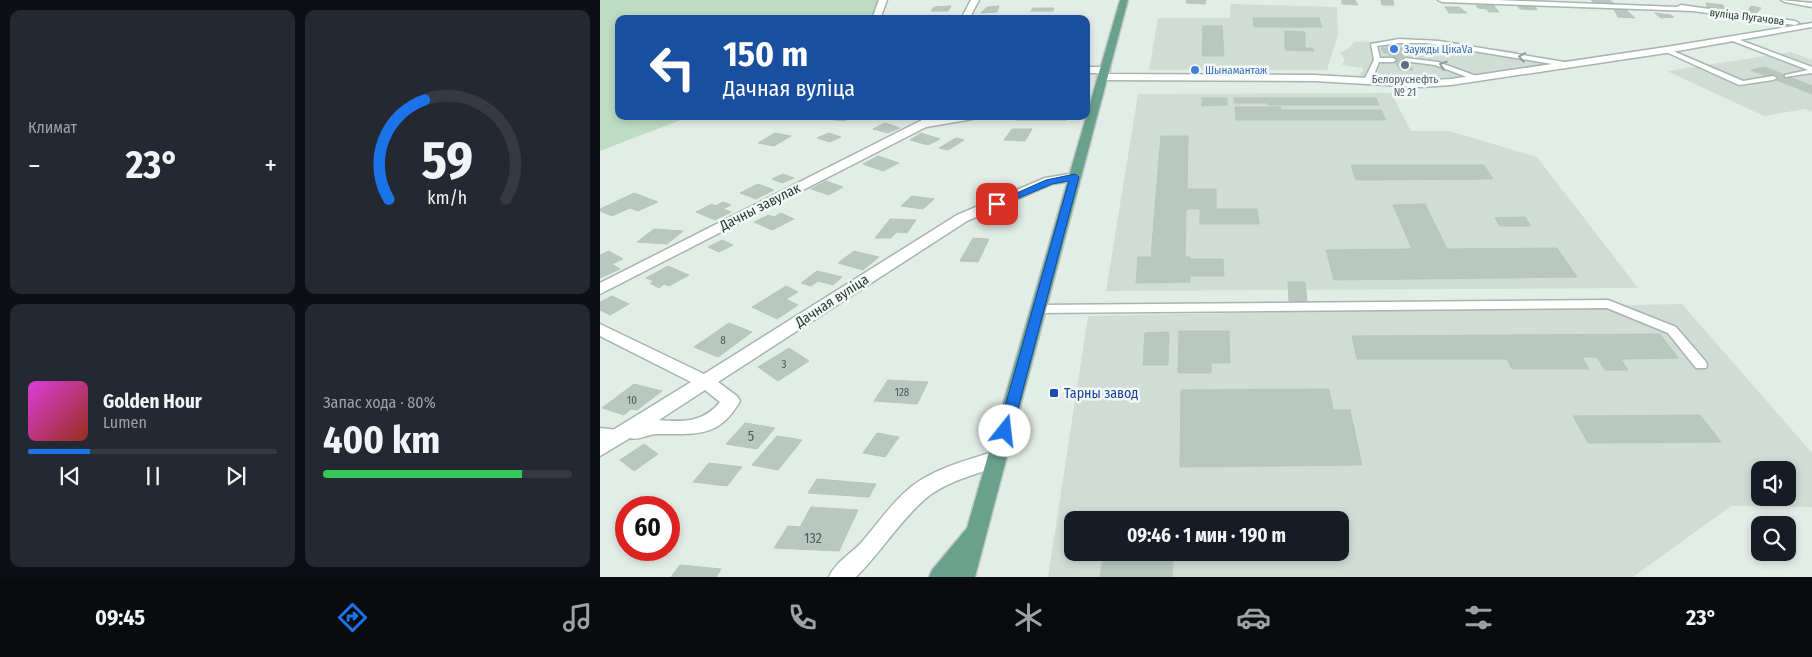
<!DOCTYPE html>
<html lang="ru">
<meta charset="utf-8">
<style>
body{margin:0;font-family:"Fira Sans Condensed",sans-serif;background:#242831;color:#f1f3f6;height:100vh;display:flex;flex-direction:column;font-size:19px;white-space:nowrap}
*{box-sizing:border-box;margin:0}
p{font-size:16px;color:#9ea1a6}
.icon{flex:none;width:28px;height:28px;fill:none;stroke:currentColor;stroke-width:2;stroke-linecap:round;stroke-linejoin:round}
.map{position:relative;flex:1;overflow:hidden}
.details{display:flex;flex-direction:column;gap:10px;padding:10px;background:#0d0f14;width:600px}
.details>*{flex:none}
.top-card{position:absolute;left:15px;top:15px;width:475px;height:105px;border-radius:10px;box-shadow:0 2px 8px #0003;background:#1a4fa0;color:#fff;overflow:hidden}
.tools{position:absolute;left:1151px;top:461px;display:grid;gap:10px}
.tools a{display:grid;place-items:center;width:45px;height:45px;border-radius:10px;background:#171b24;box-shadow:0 2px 8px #0003;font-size:25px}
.speed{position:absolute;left:15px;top:496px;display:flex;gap:10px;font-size:25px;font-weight:700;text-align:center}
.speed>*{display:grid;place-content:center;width:65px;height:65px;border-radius:50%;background:#171b24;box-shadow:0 2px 8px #0003;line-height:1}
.speed .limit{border:8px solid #d22;background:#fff;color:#111}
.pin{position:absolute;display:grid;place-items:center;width:42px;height:42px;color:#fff;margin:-21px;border-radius:10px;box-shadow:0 2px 8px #0006}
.me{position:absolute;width:55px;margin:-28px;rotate:16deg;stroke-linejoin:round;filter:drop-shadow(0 0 4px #0008)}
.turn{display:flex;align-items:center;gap:18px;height:105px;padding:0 25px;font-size:22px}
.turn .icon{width:65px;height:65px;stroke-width:2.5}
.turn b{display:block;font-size:35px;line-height:42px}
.big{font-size:38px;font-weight:700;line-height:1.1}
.details .widget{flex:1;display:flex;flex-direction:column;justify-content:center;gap:8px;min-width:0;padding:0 18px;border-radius:10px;background:#242831}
.details .dial{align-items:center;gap:0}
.dial svg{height:130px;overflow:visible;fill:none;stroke:#363941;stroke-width:7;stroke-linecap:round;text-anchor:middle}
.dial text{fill:#f1f3f6;stroke:none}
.song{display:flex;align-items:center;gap:15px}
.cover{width:60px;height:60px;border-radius:8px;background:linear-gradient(135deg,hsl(300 70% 55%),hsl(10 70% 35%))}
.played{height:5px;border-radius:2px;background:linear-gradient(90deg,#1a73e8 25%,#363941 25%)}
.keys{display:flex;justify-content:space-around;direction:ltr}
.heat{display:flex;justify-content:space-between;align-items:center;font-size:28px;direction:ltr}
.charge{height:8px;border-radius:4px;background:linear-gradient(90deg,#34c759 80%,#363941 0)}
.details .tiles{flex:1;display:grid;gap:10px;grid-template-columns:repeat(2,1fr)}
.trip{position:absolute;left:464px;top:511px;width:285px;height:50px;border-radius:10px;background:#171b24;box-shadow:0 2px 8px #0003;font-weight:700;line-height:50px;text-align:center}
.tab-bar{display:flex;height:80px;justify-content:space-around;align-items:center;background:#090b0e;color:#9ea1a6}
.tab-bar .icon{width:35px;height:35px}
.tab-bar .selected{color:#1a73e8}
.tab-bar b{font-size:22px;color:#f1f3f6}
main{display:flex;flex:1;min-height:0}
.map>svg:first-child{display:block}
.built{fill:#d1dcd6;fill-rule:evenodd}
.green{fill:#bdddc2}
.building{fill:#b8c7c0;stroke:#b6c6be}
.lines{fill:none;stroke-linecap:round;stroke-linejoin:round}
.lane-casing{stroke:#a6b5ae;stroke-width:3}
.street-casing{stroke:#a6b5ae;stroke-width:3}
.primary-casing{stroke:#c1c9c6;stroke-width:3}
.lane{fill:#fff;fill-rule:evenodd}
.street{fill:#fff;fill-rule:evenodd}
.primary{fill:#69a18d;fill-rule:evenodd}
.oneway{stroke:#919e9a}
.route{fill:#1a73e8;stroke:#114b97}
.shop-dot{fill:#3f7fe0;stroke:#f4f9f6;stroke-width:2}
.service-dot{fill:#5c6f8a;stroke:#f4f9f6;stroke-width:2}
.transit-dot{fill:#1a4fb4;stroke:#f4f9f6;stroke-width:2}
.labels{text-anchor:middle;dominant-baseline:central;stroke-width:5;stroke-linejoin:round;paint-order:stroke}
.far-street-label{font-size:11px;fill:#233e34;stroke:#f4f9f6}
.far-shop-label{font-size:11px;fill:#366cbe;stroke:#f4f9f6;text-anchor:start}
.far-service-label{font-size:11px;fill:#4e5e75;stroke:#f4f9f6}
.number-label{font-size:11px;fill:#486057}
.street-label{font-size:14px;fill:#233e34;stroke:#f4f9f6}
.transit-label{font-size:14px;fill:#164399;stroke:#f4f9f6;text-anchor:start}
.near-number-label{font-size:14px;fill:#486057}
</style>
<main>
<section class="details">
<div class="tiles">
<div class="widget"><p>Климат</p>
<div class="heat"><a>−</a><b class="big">23°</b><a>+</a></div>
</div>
<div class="widget dial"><svg viewBox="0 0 100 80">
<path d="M14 69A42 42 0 1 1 86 69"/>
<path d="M14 69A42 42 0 0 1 36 8" stroke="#1a73e8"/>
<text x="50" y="56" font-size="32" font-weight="700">59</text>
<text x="50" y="72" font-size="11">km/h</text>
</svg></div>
<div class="widget">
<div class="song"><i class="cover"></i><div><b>Golden Hour</b><p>Lumen</p></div></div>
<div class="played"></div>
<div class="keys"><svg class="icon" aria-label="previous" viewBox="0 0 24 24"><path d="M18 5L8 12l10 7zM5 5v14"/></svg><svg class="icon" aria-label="pause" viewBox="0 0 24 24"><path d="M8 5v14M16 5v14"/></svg><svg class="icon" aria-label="next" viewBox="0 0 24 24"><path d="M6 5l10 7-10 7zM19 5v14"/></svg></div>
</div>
<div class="widget"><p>Запас хода · 80%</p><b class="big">400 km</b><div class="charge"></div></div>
</div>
</section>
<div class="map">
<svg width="1212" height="577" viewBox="0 0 1212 577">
<rect width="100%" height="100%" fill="#e3ede7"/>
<path class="built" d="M630,4L737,7L738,35L727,70H549L558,18H630Z
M825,40L842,41L892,51V48L918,51L917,55L963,62L846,80L822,81L758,77L763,71L762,68L742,65L745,60L740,53L749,48L754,42Z
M1191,52L1212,60V112L1205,109L1164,116L1067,71Z
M791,93L811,131H849L937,157L1038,288L506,291L538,94Z
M1082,304L1212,453V507L1131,506L1033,577H448L488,316ZM1160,470H1188V498H1160ZM472,520H740V552H472Z"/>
<path class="green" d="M0,0H281L274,19H19V116H91L0,151Z"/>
<path class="building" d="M587,0H606L605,4L586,3Z
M742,0H755L758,5L742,4Z
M781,0H793L794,5H782Z
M991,0H1010L1015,4H995Z
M1106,3L1123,5L1124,10L1111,8L1107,7Z
M876,5H893L899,12H889L887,9L878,8Z
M917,5H934L937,10L920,9Z
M351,6L348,11H331L334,7Z
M399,6L397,12L381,13L387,7Z
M1151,6L1161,8L1156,14L1147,12Z
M845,7H859L867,13H849Z
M433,8H454L453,11H431Z
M1014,9L1026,10L1035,18L1018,17Z
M1055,13L1070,15L1074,17L1061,18Z
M653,18H719L722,27H654Z
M603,26H622L624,56H602Z
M685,31L705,32V48H713L714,51L685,50Z
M781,48H802L805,53H784Z
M788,53H801L813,70H800Z
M1165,67L1212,86V94L1151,70Z
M602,98H627V105L602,106Z
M634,98H776L779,105H668V103H635Z
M635,107H680L681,110H781L786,120H636Z
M231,116H252L245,121L226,119Z
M285,123L300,128L288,133L273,129Z
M412,129H432L425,141L404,140Z
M175,133L191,136L174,146L158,143Z
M229,133L241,137L230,142L217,138Z
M321,133L340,139L328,145L310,140Z
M561,136H588L587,189H616V209H586L585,257H551Z
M356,138L364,140L348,150L339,148Z
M278,156L299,163L283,171L263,164Z
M751,165H884L893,179L756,180Z
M183,174L194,178L182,183L172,179Z
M226,181L243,187L229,195L211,189Z
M158,184L174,190L156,199L140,193Z
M34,193L58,202L38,211L30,208L12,216L0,211V209Z
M312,196L334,199L323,209L301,206Z
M123,202L131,205L123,209L131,212L115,220L96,212L112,204L115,206Z
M825,204L847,249L957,248L977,277L734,280L726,250L812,249L793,205Z
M600,209H657L659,224H600Z
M181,213L194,219L172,230L154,222L169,215L174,217Z
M925,217L931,226H900L895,218Z
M290,219L316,220L307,233L297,232L291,238H275Z
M54,229L83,231L67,244L37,242Z
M373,238L389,239L378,262L360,261Z
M122,240L133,245L119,252L108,247Z
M9,251L23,259L12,264L20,269L0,278V255Z
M254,251L279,257L263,270L238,263Z
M538,257H590V282L536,283Z
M590,259H623L624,276H590Z
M68,266L89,275L69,286L64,284L59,288L50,283L54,281L46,278Z
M217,271L242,277L233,285L218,281L211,286L201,283Z
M688,282H705L707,302L689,301Z
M186,286L198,292L186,299L198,305L177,319L152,307Z
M12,296L29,304L10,315L0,310V302Z
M129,323L152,332L118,357L94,347Z
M579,331H629L630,363H611V373H578Z
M569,332L568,365H543L545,333Z
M1060,334L1078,358L1021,359L1028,370H1005L997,357H982L989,369H912L907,359H757L752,336Z
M189,348L209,361L178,381L158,367Z
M288,380L328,382L317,404L274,401Z
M34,384L62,391L37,410L31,409L24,415L2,408Z
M729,389L733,410H750L762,465L580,467L581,390Z
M1100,415L1121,442L988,443L973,416Z
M145,423L175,428L157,449L126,444Z
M277,433L299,437L285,457L263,453Z
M177,436L202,440L178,470L152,465Z
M44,444L58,454L34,471L20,460Z
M109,463L142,467L127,486L93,482Z
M217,479L276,484L269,497L208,493Z
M211,507L258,510L239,551L174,548L188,526L200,527Z
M504,552H574L572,577H500Z
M80,565L121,569L116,577H71Z"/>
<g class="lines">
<g class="lane-casing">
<path id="lane" d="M1132,37L1212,67V73L1185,77V75L1208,70L1130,40L1129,39Z
M799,39L839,41L970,63L973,65L970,67L826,43H799L777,46L780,58H793L796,60L793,62H779L771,82H765L764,80L774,60L771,44Z
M1066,48L1143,81L1173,76L1177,78L1173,80L1139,85L1064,51L1063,50Z
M806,58L838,62L882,78L875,80L835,65L804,61V59Z
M1008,300L1076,327L1106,362L1107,365L1106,368H1096L1068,333L1007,308L439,313L433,309L439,305Z
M0,428L26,431L28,435L26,439L21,440L0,438Z"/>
</g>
<g class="street-casing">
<path id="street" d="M279,0H287L280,19H272Z
M371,0H379L369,19H361Z
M838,0H897L1077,7L1081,5L1195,21L1199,23L1195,25L1093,11L842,2Z
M1181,0L1212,3V7L1185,2Z
M1212,23V27L1066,53L851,85L821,87L714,81L502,80L497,77L502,74L714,75L821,81L851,79L1066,47Z
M486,67H505L510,70L505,73H486Z
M330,116H344L343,118L378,116L373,119L326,127L0,294V283Z
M411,116H471L466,119H416Z
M475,173L479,174L481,177L479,180L452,184L367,221L118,382L137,396L140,401C118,440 94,433 57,434C48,434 38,441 30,438L0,456V438L91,382L0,336V324L104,374L357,215L445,178ZM105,390L120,402C103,423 83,422 59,420Z
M396,451L403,453L406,459L403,465C377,474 346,481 325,499C299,522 280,553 256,577H229C235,563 249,555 260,544C277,525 291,503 311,487C335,468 368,460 396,451Z"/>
</g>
<g class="primary-casing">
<path id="primary" d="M520,0H528L375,577H329L332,570L367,528Z"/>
</g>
<use href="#lane" class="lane"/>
<use href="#street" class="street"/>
<use href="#primary" class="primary"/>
</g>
<defs><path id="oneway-chevron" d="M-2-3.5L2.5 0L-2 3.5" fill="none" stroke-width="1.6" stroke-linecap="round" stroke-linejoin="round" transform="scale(1.25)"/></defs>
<g class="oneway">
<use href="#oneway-chevron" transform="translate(922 57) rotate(-171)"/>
<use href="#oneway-chevron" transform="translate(843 65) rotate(-162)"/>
</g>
<path class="route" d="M475,174L479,177L412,431L410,435L405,436L400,435L398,431L469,181L452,184L400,206H393L392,204L446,180Z"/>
<g class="shop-dot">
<circle cx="794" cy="49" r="5"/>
<circle cx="595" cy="70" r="5"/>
</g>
<circle class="service-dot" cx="805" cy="65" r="5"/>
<rect class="transit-dot" x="449" y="388" width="10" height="10" rx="2.5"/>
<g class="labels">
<g class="far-street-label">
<text transform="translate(1147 17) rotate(7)">вуліца Пугачова</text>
</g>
<g class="far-shop-label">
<text x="804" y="49">Заужды ЦікаVа</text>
<text x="605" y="70">Шынамантаж</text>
</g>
<g class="far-service-label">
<text x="805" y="79">Белоруснефть<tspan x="805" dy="13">№ 21</tspan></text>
</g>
<g class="number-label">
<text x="123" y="340">8</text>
<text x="184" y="364">3</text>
<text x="302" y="392">128</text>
<text x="32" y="400">10</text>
</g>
<g class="street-label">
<text transform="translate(160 207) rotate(-27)">Дачны завулак</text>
<text transform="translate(232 301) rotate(-33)">Дачная вуліца</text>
</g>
<g class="transit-label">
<text x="464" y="393">Тарны завод</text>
</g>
<g class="near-number-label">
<text x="151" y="436">5</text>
<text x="213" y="538">132</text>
</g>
</g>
</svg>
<div class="tools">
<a><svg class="icon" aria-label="sound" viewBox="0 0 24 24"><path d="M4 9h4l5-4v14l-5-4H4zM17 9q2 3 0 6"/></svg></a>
<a><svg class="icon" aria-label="search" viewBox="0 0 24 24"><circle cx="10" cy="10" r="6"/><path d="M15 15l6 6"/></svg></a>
</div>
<div class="speed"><div class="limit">60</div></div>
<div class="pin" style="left:397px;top:204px;background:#d93025"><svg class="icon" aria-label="arrive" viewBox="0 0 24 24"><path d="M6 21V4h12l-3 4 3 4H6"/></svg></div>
<svg class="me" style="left:405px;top:431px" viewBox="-20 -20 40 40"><circle r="19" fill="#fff"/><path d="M0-13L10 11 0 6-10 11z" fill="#1a73e8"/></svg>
<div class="trip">09:46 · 1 мин · 190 m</div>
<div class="top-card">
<div class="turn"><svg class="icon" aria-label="left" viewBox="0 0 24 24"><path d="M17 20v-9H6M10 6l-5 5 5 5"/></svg><div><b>150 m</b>Дачная вуліца</div></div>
</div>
</div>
</main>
<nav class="tab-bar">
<b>09:45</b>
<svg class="icon selected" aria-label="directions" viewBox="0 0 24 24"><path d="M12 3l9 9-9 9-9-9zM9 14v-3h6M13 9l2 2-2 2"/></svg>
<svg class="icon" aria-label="music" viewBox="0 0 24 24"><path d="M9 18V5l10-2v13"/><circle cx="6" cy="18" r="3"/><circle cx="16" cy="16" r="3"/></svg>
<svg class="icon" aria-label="phone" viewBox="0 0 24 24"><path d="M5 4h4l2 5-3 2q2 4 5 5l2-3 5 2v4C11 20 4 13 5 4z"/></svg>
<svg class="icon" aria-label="climate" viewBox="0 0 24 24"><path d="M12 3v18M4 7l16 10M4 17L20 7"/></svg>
<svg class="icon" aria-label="car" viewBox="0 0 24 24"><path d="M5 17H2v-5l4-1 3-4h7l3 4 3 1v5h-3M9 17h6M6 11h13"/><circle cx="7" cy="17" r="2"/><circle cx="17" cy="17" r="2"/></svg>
<svg class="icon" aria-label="filters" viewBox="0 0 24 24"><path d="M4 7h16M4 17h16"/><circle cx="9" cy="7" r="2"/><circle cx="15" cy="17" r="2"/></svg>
<b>23°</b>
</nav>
